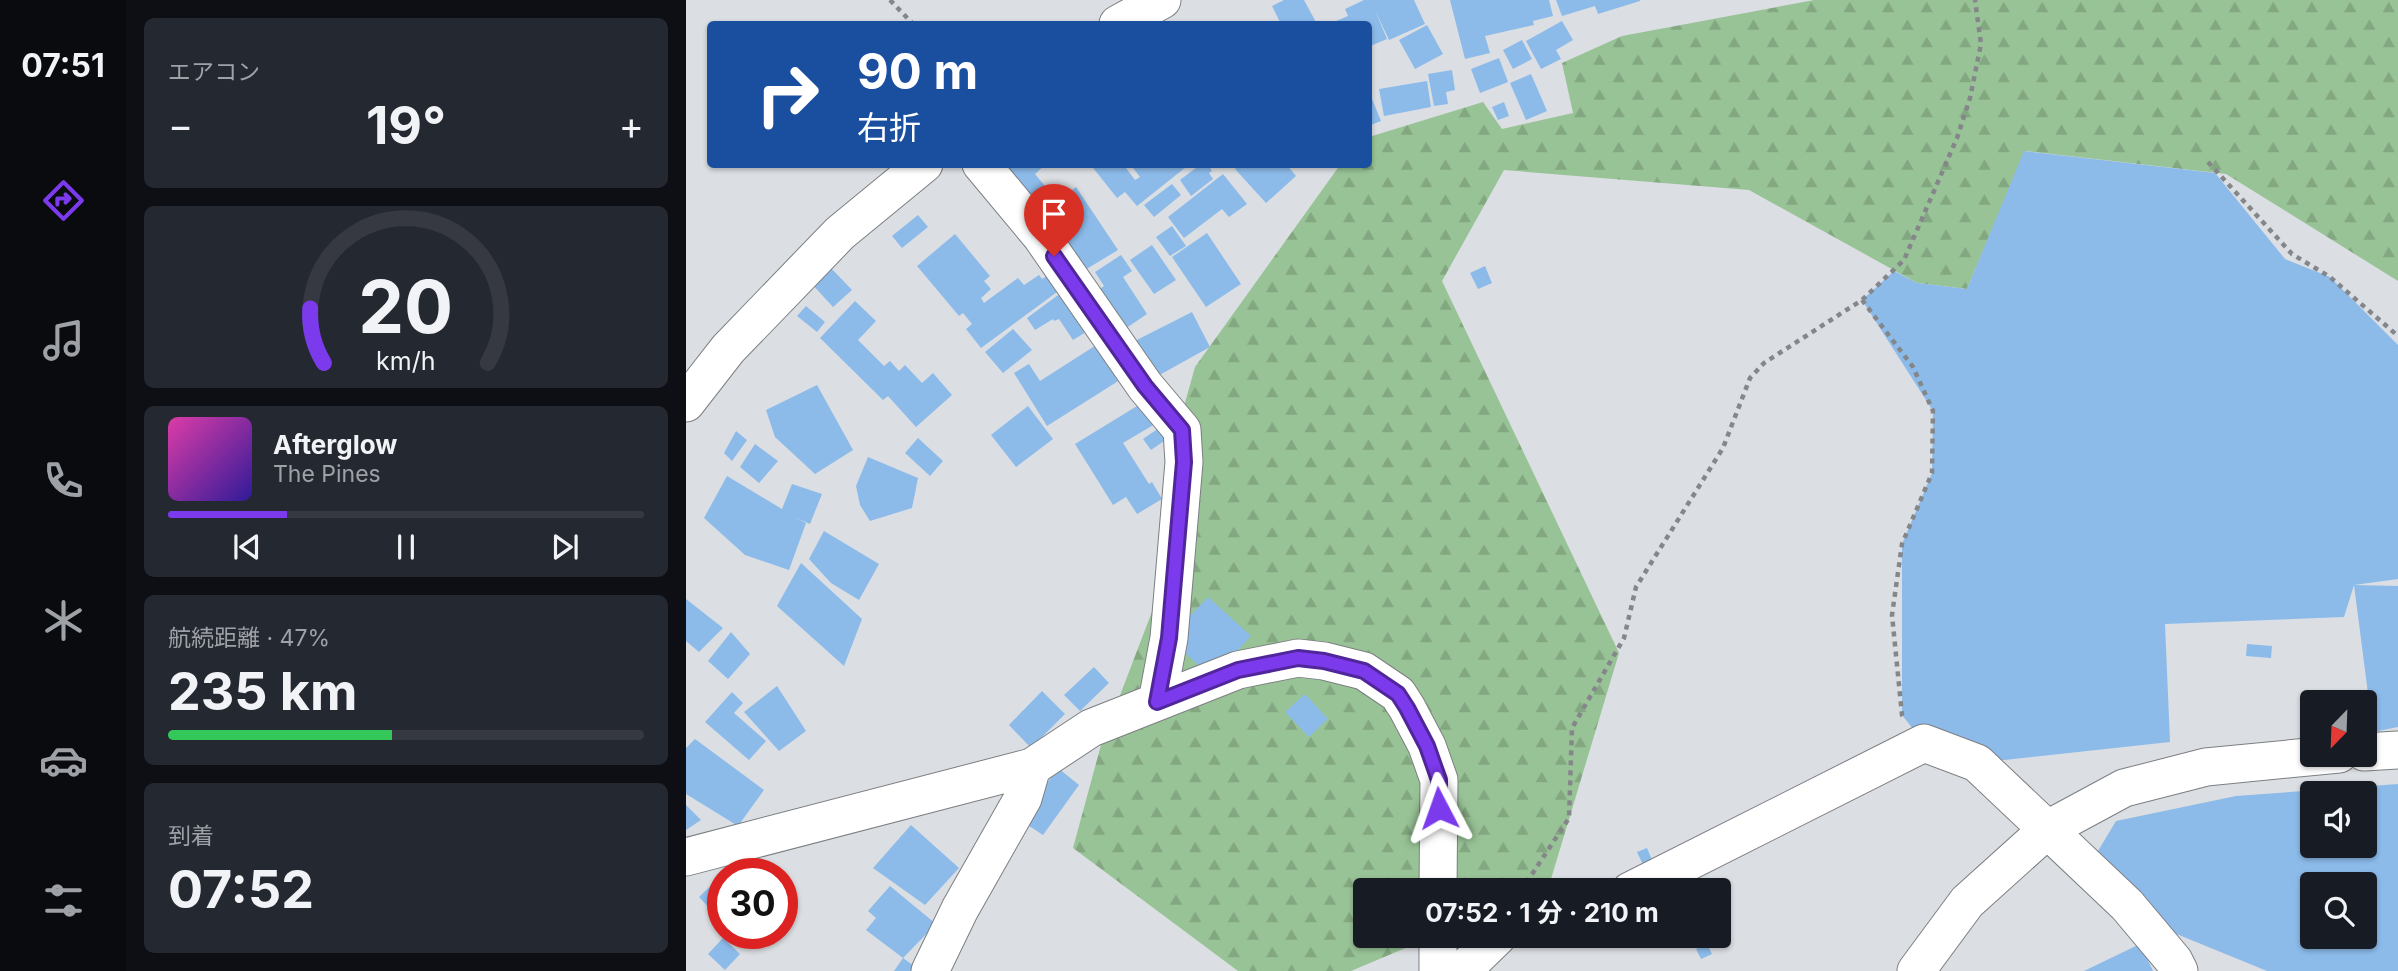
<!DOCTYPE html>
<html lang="ja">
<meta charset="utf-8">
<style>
body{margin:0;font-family:Inter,"Noto Sans JP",sans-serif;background:#242831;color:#f1f3f6;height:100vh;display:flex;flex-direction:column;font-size:26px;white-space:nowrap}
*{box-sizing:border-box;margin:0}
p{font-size:23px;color:#9ea1a6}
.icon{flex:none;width:38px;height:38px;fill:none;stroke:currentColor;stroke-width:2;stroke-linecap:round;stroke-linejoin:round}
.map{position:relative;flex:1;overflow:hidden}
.sheet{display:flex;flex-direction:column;gap:18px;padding:18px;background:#0d0f14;width:560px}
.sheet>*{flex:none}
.guide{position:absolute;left:21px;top:21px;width:665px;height:147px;border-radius:7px;box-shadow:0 2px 5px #0004;background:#1a4fa0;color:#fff;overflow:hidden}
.needle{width:46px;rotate:203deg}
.controls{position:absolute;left:1614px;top:690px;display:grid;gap:14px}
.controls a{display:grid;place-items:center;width:77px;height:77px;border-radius:7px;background:#171b24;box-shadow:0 2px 5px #0004;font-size:35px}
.speed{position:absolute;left:21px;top:858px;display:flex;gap:14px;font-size:35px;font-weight:700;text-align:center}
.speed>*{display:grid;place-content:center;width:91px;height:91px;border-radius:50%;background:#171b24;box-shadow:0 2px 5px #0004;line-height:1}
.speed .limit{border:10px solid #d22;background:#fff;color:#111}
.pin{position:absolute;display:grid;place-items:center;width:60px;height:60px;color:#fff;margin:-72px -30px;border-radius:50% 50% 50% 0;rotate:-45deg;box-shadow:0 0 7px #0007}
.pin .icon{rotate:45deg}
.me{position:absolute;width:77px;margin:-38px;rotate:356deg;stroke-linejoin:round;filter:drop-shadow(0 0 5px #0008)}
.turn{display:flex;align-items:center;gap:24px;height:147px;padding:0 35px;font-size:32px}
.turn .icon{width:91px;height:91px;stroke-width:2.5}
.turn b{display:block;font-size:49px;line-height:60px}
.big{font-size:52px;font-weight:700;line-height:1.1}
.sheet .widget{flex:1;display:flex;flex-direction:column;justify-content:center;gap:10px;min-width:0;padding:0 24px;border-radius:10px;background:#242831}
.sheet .dial{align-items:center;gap:0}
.dial svg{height:182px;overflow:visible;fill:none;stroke:#363941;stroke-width:7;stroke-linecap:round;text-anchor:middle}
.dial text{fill:#f1f3f6;stroke:none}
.song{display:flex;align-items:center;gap:21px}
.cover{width:84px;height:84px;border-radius:10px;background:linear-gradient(135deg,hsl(320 70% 55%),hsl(250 70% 35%))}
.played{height:7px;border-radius:4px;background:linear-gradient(90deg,#7c3aed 25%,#363941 25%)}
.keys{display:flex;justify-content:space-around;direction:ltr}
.heat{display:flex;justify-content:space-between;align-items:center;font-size:38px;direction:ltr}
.charge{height:10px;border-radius:5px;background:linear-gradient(90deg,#34c759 47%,#363941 0)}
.trip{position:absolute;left:667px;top:878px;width:378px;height:70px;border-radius:7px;background:#171b24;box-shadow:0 2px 5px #0004;font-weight:700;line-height:70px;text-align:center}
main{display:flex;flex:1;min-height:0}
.menu{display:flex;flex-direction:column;width:126px;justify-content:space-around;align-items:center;background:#090b0e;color:#9ea1a6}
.menu .icon{width:49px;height:49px}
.menu .active{color:#7c3aed}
.menu b{font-size:32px;color:#f1f3f6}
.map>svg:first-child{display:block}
.forest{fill:url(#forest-firs)}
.building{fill:#8cbbea;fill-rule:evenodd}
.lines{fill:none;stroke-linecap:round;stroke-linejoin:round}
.minor-casing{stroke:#7c7f82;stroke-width:39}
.path{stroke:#848689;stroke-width:4.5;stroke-dasharray:5 5;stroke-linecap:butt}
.minor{stroke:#fff;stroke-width:37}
.route-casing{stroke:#51269a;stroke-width:18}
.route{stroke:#7c3aed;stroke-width:12}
</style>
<main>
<nav class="menu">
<b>07:51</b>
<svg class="icon active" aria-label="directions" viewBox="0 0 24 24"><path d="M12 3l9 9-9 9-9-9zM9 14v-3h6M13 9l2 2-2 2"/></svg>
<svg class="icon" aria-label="music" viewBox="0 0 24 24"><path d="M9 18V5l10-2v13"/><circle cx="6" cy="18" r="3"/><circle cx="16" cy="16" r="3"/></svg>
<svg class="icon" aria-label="phone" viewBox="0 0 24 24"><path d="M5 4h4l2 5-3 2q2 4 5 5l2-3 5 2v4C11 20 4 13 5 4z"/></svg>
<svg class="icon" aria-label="climate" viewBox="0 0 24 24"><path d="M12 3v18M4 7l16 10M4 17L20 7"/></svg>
<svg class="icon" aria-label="car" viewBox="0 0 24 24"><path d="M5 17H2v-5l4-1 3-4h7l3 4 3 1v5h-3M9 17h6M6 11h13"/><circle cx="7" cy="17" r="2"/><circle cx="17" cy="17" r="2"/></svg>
<svg class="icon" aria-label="filters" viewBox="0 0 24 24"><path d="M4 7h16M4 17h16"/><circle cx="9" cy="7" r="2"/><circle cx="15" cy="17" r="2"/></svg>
</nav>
<section class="sheet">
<div class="widget"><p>エアコン</p>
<div class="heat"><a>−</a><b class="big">19°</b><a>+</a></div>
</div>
<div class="widget dial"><svg viewBox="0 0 100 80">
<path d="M14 69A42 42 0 1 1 86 69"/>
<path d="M14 69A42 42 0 0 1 8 45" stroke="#7c3aed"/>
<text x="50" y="56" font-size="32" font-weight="700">20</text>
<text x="50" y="72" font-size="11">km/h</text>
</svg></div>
<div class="widget">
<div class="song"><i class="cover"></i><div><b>Afterglow</b><p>The Pines</p></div></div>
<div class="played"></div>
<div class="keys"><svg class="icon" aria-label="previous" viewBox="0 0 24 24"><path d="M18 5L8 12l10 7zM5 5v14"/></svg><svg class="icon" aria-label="pause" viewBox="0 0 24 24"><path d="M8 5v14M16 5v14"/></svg><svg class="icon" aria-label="next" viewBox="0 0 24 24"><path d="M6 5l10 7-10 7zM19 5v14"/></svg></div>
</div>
<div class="widget"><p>航続距離 · 47%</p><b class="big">235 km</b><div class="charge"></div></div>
<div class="widget"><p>到着</p><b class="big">07:52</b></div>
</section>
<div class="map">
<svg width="1712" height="971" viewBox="0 0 1712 971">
<defs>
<pattern id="forest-firs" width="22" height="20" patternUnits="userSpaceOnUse" patternTransform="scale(1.75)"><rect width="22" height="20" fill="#98c396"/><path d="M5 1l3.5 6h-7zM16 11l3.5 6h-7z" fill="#83a781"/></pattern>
</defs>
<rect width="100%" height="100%" fill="#dbdee2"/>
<path class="forest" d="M1128,0H1712V281L1540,174L1339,151L1281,289L1231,283L1063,190L818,170L756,281L933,653L862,889L857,891H679V936H748L665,971H552L387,848L415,745L467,609L483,493L488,442L509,367L654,165L682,164L683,137L797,102L816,129L887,113L876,63L936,36Z"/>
<path class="building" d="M598,0H618L631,24H595L586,6Z
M678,0H728L739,24L703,40L689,10L701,39L682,47V24H643L662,16L659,9Z
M764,0H863L867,16L847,21L848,25L799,36L804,53L779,59Z
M870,0H954V1L912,14L909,6L876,16Z
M876,21L887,40L870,50L875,59L855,69L840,41Z
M741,25L757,54L729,69L713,40Z
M836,40L846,59L827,69L817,50Z
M813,58L822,82L794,93L785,69Z
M766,70L769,90L760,92L762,104L748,106L742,74Z
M845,74L861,111L840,120L824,83Z
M741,81L745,107L698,116L693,89Z
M682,89L695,121L682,126Z
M818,102L823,116L812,120L806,107Z
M1338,151L1529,173L1599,259L1644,277L1712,345V579L1668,585L1658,617L1479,624L1484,742L1291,763L1238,743L1216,715V544L1246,473L1247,411L1176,300L1208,271L1231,283L1281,289Z
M319,164H360L349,174L368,197L342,218Z
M404,164H437L449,180L454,177L444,164H498L500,167L451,206L439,192L431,198Z
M515,164H522L526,171L523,173L527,179L505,196L494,180Z
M553,164H600L610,176L580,203L549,169Z
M537,174L561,204L543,217L536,209L498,238L482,217Z
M486,184L495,195L468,217L458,205Z
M390,187L432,250L389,276L350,219Z
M232,215L242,227L216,248L206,236Z
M486,226L500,246L484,256L470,237Z
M521,233L555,284L520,307L486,257Z
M269,234L304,276L298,281L305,289L295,298L298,303L332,278L338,285L353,275L356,279L364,274L375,289L295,348L280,329L286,324L277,313L273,316L231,266Z
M466,245L490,280L468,294L444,260Z
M435,255L446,271L437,277L461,314L430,335L404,296L418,286L409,272Z
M143,266L166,290L147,307L125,283Z
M799,266L806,283L792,289L784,273Z
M379,290L405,329L387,340L373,319L368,321L367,319L349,330L341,318Z
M169,301L190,321L172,340L198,366L204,361L213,371L219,365L236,383L247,373L266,395L230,427L202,396L197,400L134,338Z
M120,306L139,322L131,332L111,316Z
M506,312L524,347L459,383L439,346Z
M327,329L346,350L317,373L299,352Z
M415,342L437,378L361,426L328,373L343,364L354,381Z
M131,385L167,450L129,474L89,437L80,410Z
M456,403L469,424L437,443L463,484L466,482L476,499L451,514L440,497L427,505L389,444Z
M342,406L367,439L330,467L305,435Z
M473,428L481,439L465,450L457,439Z
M50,431L61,440L46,461L38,453Z
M232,438L257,461L244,476L219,453Z
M69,444L92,461L73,483L54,467Z
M182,457L232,478L226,508L184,521L174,505L170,486Z
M41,476L96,509L106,484L136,494L124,524L110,518L120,523L103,570L59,555L18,518Z
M138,531L193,564L173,600L145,583L123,559Z
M115,563L176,619L158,666L91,606Z
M1668,585L1712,586V727L1687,732Z
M522,597L565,636L526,678L483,638Z
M0,599L37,628L13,652L0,641Z
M45,632L64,654L42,679L22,661Z
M1561,644L1586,646L1585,658L1560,656Z
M408,667L423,683L394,711L378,695Z
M91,686L120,731L93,751L58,712Z
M356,691L379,714L345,748L323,725Z
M46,692L57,703L48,713L80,741L63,760L19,722Z
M619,694L642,719L623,737L599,712Z
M9,739L78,790L52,826L0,794V748Z
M372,768L393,785L357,835L334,820Z
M1712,784V971H1581L1471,926L1409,856L1430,821L1550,796ZM1626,793H1678V845H1626ZM1626,884H1678V936H1626Z
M0,805L15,820L0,830Z
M225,825L273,868L239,905L187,868Z
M961,848L968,865L959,869L951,852Z
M37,874V898L25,910L13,897Z
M204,886L250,924L217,958L235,971H208L217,958L180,930L190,918L182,911Z
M38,933H67L52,947Z
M37,938L54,954L39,970L22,954Z
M1021,944L1026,954L1015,959L1010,949Z
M1454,944L1467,971H1398Z"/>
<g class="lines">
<g class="minor-casing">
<path id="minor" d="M432,24L476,0
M295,164L355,236L459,386L496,430L498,462L483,638L471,702
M0,403L42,349L154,233L238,164
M1678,752L1712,750
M0,857L346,767L405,728L552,670L612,658L638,661L678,671L712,694L721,708L741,746L753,780L752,891
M944,891L1238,743L1291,763L1441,905L1488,961L1493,971
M244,971L274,909L337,798L346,767
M752,971V936
M776,971L812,936
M1230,971L1281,902L1362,829L1438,788L1520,767L1653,754"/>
</g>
<path class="path" d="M204,0L227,24
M1522,162L1606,254L1644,277L1712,336
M1176,300L1227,367L1247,411L1246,473L1216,544L1206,615L1216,715L1218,718
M835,891L883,818L886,728L938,638L950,587L1037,448L1064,378L1078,363L1176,300L1218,260L1271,138L1284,98L1295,44L1289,0"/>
<use href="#minor" class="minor"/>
</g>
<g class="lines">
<g class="route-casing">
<path id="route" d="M368,256L459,386L496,430L498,462L483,638L471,702L552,670L612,658L638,661L678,671L712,694L721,708L741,746L753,780V808"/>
</g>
<use href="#route" class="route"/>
</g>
</svg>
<div class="controls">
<a><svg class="needle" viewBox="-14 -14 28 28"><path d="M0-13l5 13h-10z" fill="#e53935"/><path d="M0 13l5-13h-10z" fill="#9ea1a6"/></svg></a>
<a><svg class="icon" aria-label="sound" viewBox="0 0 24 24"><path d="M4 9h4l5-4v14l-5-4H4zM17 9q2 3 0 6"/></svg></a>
<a><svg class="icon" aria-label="search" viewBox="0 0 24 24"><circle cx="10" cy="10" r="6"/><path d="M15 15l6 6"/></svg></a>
</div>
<div class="speed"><div class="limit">30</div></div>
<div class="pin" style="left:368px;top:256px;background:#d93025"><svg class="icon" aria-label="arrive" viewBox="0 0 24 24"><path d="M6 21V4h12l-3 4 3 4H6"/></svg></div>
<svg class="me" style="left:753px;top:808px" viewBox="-20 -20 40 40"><path d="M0-17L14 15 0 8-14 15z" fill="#7c3aed" stroke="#fff" stroke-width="4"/></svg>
<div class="trip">07:52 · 1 分 · 210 m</div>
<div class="guide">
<div class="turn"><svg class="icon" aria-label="right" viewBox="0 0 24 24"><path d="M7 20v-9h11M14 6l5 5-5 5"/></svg><div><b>90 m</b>右折</div></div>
</div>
</div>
</main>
